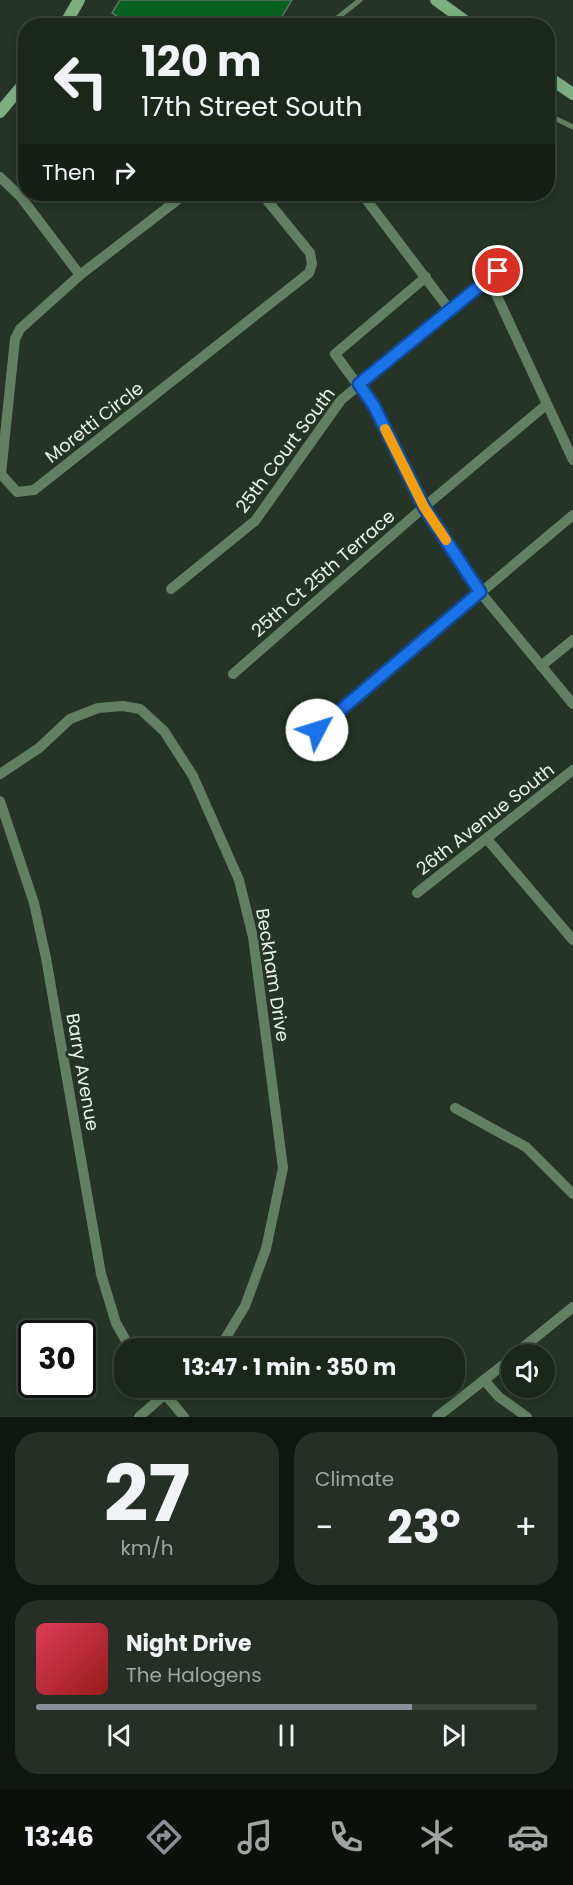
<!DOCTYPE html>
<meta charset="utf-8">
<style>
body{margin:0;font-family:Poppins,sans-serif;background:#252f25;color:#f1f3f6;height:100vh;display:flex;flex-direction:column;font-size:22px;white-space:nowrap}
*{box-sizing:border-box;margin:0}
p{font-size:20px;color:#a0a5a3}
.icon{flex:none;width:33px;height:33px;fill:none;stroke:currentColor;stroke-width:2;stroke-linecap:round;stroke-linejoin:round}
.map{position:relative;height:1417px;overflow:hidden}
.sheet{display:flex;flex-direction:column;gap:15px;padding:15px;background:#0f150f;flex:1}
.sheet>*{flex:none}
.banner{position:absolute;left:18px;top:18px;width:537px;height:183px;border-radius:24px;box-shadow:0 3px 9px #0003,0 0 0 2px #3a443b;background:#1c271c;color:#f1f3f6;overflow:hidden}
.fabs{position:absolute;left:501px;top:1344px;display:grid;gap:12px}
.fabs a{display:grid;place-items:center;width:54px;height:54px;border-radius:50%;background:#1c271c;box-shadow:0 3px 9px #0003,0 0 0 2px #3a443b;font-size:30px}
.speed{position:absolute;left:18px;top:1320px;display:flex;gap:12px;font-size:30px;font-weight:700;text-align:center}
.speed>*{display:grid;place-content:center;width:78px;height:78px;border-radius:50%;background:#1c271c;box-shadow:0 3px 9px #0003,0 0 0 2px #3a443b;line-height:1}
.speed .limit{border:3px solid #111;border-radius:9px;background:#fff;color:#111}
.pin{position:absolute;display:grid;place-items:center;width:51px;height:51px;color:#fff;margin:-26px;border:3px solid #fff;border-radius:50%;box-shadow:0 2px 6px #0007}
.me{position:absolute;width:66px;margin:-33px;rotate:50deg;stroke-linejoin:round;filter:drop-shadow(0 0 4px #0008)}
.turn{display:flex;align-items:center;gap:21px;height:126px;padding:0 24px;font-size:27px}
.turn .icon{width:78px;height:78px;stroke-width:2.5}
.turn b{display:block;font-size:42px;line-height:51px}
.then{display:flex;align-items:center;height:57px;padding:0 24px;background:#0003;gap:12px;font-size:22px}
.big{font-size:45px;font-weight:700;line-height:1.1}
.sheet .card{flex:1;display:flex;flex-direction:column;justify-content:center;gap:9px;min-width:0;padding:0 21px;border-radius:24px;background:#252f25}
.sheet .dial{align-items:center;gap:0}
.dial b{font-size:78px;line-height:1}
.song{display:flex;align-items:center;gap:18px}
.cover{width:72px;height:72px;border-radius:9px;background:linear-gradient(135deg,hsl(350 70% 55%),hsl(0 70% 35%))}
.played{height:6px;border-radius:3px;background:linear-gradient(90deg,#8c9099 75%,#3a443b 75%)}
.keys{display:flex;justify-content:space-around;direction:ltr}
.heat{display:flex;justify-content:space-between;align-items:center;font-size:33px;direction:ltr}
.sheet .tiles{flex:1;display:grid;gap:15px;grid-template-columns:1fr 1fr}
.card:last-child{grid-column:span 2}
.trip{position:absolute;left:114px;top:1338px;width:351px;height:60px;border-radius:24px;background:#1c271c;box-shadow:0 3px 9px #0003,0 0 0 2px #3a443b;font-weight:700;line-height:60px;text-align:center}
.menu{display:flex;height:96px;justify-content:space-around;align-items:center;background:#0b100b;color:#a0a5a3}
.menu .icon{width:42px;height:42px}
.menu .active{color:#8c9099}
.menu b{font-size:27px;color:#f1f3f6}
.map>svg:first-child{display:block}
.building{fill:#076221;stroke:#617162;stroke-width:1.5}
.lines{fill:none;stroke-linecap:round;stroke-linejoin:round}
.lane{stroke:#618063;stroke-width:5}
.street{stroke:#618063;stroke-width:10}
.secondary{stroke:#7cae80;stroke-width:12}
.route-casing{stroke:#114b97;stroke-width:15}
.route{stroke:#1a73e8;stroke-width:10}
.slow{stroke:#f59e0b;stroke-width:10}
.labels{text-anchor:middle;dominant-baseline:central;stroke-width:6;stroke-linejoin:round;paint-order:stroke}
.street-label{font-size:18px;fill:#ebf4eb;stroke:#253426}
</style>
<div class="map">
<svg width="573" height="1417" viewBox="0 0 573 1417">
<rect width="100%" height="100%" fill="#253426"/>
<path class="building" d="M120,0H292L276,26H133L112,13Z"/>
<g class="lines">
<path class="lane" d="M327,26L360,0
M548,115L573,127"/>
<path class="street" d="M0,177L20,196L80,275
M185,194L80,275L20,329L15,339L1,474L17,492L34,490L309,273L312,264L310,253L262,194
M362,194L449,309
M426,277L335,354L373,406L424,507L480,592L573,704
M489,279L573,460
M171,589L255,521L341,400L508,263
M541,666L573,640
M233,674L424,507L546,405
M317,730L573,515
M0,774L39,748L70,719L98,708L123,706L140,709L164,731L193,776L239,880L253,937L283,1168L266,1249L245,1306L225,1339L214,1348
M0,801L34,903L46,958L101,1274L116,1323L130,1348
M487,839L573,940
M417,893L573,770
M455,1108L526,1147L573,1194
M515,1354L573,1307
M484,1380L499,1397L527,1417
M160,1388L184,1417
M139,1417L172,1388
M437,1417L512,1358"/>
<path class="secondary" d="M436,0L472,26
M64,26L79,0
M548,77L573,94
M0,112L26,81"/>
</g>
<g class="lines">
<g class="route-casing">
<path id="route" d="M317,730L480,592L424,507L374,406L359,384L498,271"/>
</g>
<use href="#route" class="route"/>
<path class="slow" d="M385,429L424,507L446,540"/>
</g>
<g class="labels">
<g class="street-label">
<text transform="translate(94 422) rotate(-38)">Moretti Circle</text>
<text transform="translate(285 450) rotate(-53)">25th Court South</text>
<text transform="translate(323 573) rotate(-41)">25th Ct 25th Terrace</text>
<text transform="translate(485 819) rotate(-38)">26th Avenue South</text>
<text transform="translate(273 975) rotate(81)">Beckham Drive</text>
<text transform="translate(83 1072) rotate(80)">Barry Avenue</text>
</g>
</g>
</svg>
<div class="fabs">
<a><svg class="icon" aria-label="sound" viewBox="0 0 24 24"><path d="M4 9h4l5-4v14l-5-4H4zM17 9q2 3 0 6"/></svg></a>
</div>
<div class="speed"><div class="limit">30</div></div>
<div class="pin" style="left:498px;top:271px;background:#d93025"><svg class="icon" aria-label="arrive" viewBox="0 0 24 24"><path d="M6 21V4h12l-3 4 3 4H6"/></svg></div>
<svg class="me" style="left:317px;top:730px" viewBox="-20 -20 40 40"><circle r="19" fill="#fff"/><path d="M0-13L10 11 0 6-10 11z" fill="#1a73e8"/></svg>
<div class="trip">13:47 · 1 min · 350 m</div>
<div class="banner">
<div class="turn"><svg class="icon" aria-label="left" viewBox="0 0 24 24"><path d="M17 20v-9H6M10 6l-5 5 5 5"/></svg><div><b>120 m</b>17th Street South</div></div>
<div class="then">Then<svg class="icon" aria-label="right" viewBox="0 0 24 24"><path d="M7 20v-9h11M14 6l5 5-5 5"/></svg></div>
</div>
</div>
<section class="sheet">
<div class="tiles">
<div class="card dial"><b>27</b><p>km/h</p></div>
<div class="card"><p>Climate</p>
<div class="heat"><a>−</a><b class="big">23°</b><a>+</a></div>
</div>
<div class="card">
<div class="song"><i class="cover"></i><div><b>Night Drive</b><p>The Halogens</p></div></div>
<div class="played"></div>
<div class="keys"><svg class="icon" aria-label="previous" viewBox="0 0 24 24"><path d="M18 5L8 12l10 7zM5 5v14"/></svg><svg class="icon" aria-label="pause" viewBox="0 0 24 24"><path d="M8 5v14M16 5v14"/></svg><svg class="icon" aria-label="next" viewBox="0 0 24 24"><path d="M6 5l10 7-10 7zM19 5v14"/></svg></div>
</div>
</div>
</section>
<nav class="menu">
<b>13:46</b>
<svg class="icon active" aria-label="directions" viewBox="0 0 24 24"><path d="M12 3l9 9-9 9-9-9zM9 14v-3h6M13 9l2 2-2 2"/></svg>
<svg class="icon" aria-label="music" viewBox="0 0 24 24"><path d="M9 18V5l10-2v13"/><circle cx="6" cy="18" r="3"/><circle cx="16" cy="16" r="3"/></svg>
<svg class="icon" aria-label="phone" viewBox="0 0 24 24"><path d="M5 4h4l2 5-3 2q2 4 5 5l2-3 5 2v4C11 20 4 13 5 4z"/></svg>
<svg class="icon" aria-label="climate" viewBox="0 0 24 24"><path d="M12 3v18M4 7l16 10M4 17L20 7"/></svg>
<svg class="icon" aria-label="car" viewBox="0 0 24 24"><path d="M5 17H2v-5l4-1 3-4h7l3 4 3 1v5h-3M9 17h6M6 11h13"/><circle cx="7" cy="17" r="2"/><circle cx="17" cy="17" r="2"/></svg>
</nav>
